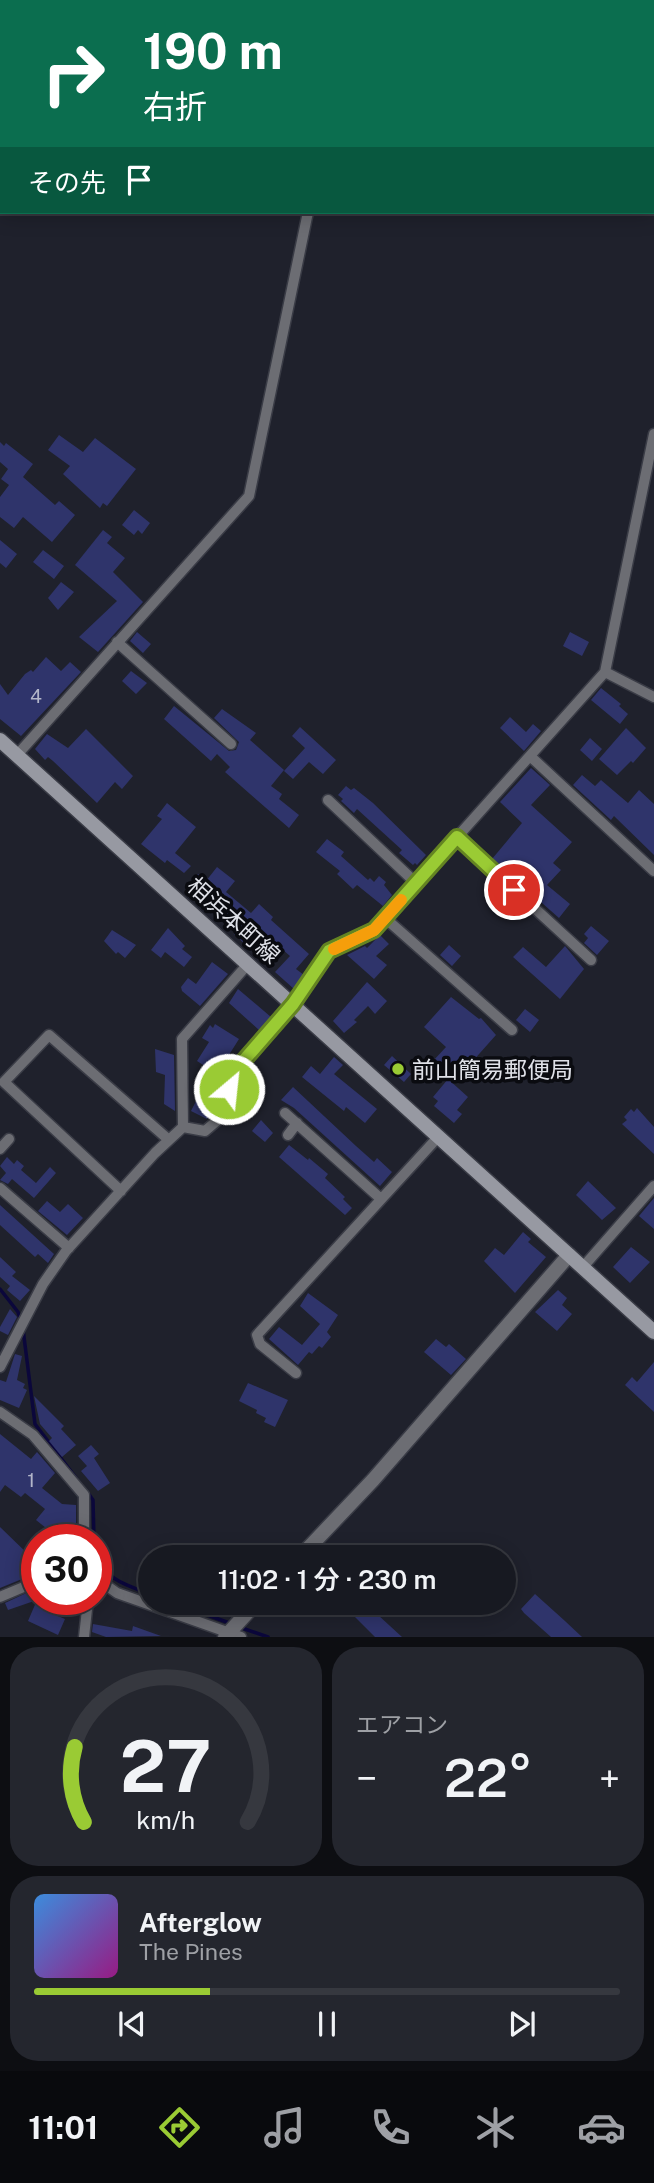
<!DOCTYPE html>
<html lang="ja">
<meta charset="utf-8">
<style>
body{margin:0;font-family:"Public Sans","Noto Sans JP",sans-serif;background:#24262e;color:#f1f3f6;height:100vh;display:flex;flex-direction:column;font-size:26px;white-space:nowrap}
*{box-sizing:border-box;margin:0}
p{font-size:23px;color:#9ea0a5}
.icon{flex:none;width:38px;height:38px;fill:none;stroke:currentColor;stroke-width:2;stroke-linecap:round;stroke-linejoin:round}
.map{position:relative;height:1637px;overflow:hidden}
.panel{display:flex;flex-direction:column;gap:10px;padding:10px;background:#0d0e12;flex:1}
.panel>*{flex:none}
.hud{position:absolute;left:0px;top:0px;width:654px;height:214px;box-shadow:0 4px 18px #0003,0 0 0 2px #36383f;background:#0b6e4f;color:#fff;overflow:hidden}
.speed{position:absolute;left:21px;top:1524px;display:flex;gap:14px;font-size:35px;font-weight:700;text-align:center}
.speed>*{display:grid;place-content:center;width:91px;height:91px;border-radius:50%;background:#171921;box-shadow:0 4px 18px #0003,0 0 0 2px #36383f;line-height:1}
.speed .limit{border:10px solid #d22;background:#fff;color:#111}
.pin{position:absolute;display:grid;place-items:center;width:60px;height:60px;color:#fff;margin:-30px;border:4px solid #fff;border-radius:50%;box-shadow:0 2px 7px #0007}
.me{position:absolute;width:77px;margin:-38px;rotate:28deg;stroke-linejoin:round;filter:drop-shadow(0 0 5px #0008)}
.turn{display:flex;align-items:center;gap:24px;height:147px;padding:0 28px;font-size:32px}
.turn .icon{width:91px;height:91px;stroke-width:2.5}
.turn b{display:block;font-size:49px;line-height:60px}
.then{display:flex;align-items:center;height:66px;padding:0 28px;background:#0003;gap:14px;font-size:26px}
.big{font-size:52px;font-weight:600;line-height:1.1}
.panel .tile{flex:1;display:flex;flex-direction:column;justify-content:center;gap:10px;min-width:0;padding:0 24px;border-radius:28px;background:#24262e}
.panel .dial{align-items:center;gap:0}
.dial svg{height:182px;overflow:visible;fill:none;stroke:#36383f;stroke-width:7;stroke-linecap:round;text-anchor:middle}
.dial text{fill:#f1f3f6;stroke:none}
.song{display:flex;align-items:center;gap:21px}
.cover{width:84px;height:84px;border-radius:10px;background:linear-gradient(135deg,hsl(210 70% 55%),hsl(310 70% 35%))}
.played{height:7px;border-radius:4px;background:linear-gradient(90deg,#9acb34 30%,#36383f 30%)}
.keys{display:flex;justify-content:space-around;direction:ltr}
.heat{display:flex;justify-content:space-between;align-items:center;font-size:38px;direction:ltr}
.panel .tiles{flex:1;display:grid;gap:10px;grid-template-columns:1fr 1fr}
.tile:last-child{grid-column:span 2}
.trip{position:absolute;left:138px;top:1545px;width:378px;height:70px;border-radius:35px;background:#171921;box-shadow:0 4px 18px #0003,0 0 0 2px #36383f;font-weight:600;line-height:70px;text-align:center}
.tab-bar{display:flex;height:112px;justify-content:space-around;align-items:center;background:#090a0d;color:#9ea0a5}
.tab-bar .icon{width:49px;height:49px}
.tab-bar .current{color:#9acb34}
.tab-bar b{font-size:32px;color:#f1f3f6}
.map>svg:first-child{display:block}
.lines{fill:none;stroke-linecap:round;stroke-linejoin:round}
.stream{stroke:#0b073b;stroke-width:3.5}
.building{fill:#2f346b}
.minor-casing{stroke:#3a3c46;stroke-width:13}
.tertiary-casing{stroke:#3a3c46;stroke-width:17}
.secondary-casing{stroke:#3a3c46;stroke-width:17}
.minor{stroke:#6c6d73;stroke-width:10}
.tertiary{stroke:#6c6d73;stroke-width:14}
.secondary{stroke:#9799a2;stroke-width:14}
.route-casing{stroke:#648422;stroke-width:18}
.route{stroke:#9acb34;stroke-width:12}
.slow{stroke:#f59e0b;stroke-width:12}
.poi-dot{fill:#9acb34;stroke:#0a0b10;stroke-width:2.5}
.labels{text-anchor:middle;dominant-baseline:central;stroke-width:7;stroke-linejoin:round;paint-order:stroke}
.number-label{font-size:19px;fill:#b3b6c9}
.street-label{font-size:23px;fill:#dfe1e8;stroke:#0a0b10}
.poi-label{font-size:23px;fill:#dfe1e8;stroke:#0a0b10;text-anchor:start}
</style>
<div class="map">
<svg width="654" height="1637" viewBox="0 0 654 1637">
<rect width="100%" height="100%" fill="#1f212c"/>
<g class="lines">
<path class="stream" d="M0,1289L18,1312L21,1322
M23,1329L35,1424L76,1478
M88,1493L93,1500L94,1540
M96,1554C105,1580 126,1585 150,1594
M175,1603L232,1624
M239,1627L268,1637"/>
</g>
<path class="building" d="M59,435L83,452L95,438L136,469L107,506L103,503L100,508L63,474L70,466L48,450Z
M0,442L4,446L6,443L33,464L23,477L55,505L59,501L75,515L52,542L23,517L14,528L0,517V497L9,485L1,479L8,469L0,462Z
M134,510L150,523L142,534L138,530L134,535L122,525Z
M103,530L112,537L107,543L125,558L113,572L143,602L98,652L79,637L117,601L75,565Z
M0,540L17,554L6,568L0,563Z
M43,550L64,566L54,579L33,562Z
M61,582L74,592L58,610L48,598Z
M137,632L151,644L143,653L130,641Z
M570,632L589,642L582,656L563,646Z
M46,657L61,671L70,662L81,672L21,736L0,719V684L8,695L25,674L31,670L33,672Z
M131,671L147,683L136,694L122,681Z
M601,688L621,704L619,706L628,714L620,724L591,700Z
M174,706L229,751L236,750L239,742L214,718L222,709L256,733L250,740L284,770L271,786L282,794L279,799L299,815L289,828L225,772L230,767L217,754L211,761L164,719Z
M510,717L526,732L533,724L541,731L524,751L500,728Z
M300,727L336,760L323,774L309,762L293,779L284,771L305,748L292,736Z
M626,728L646,748L633,763L631,761L617,775L599,759Z
M86,729L133,776L122,789L115,782L97,803L53,761L48,757L45,760L35,749L47,734L68,748Z
M590,738L602,749L592,761L580,750Z
M531,768L550,785L531,805L572,842L553,863L561,870L547,885L570,904L559,918L492,859L522,823L500,802Z
M582,775L595,786L601,780L628,803L639,790L654,804V855L614,816L611,820L573,785Z
M346,786L351,790L354,788L373,803L426,855L417,865L415,863L413,865L399,853L402,850L357,809L354,813L341,801L343,799L338,795Z
M167,803L196,827L175,853L191,866L184,873L167,860L165,863L141,844L162,819L157,816Z
M327,839L344,852L341,856L368,880L370,878L374,882L379,876L386,882L384,885L392,895L383,906L357,885L353,889L337,874L340,871L316,852Z
M217,867L235,881L226,892L251,913L259,904L273,917L271,920L309,954L296,969L304,975L294,989L275,972L290,956L261,931L248,947L234,934L236,932L186,888L198,874L206,881Z
M591,926L609,941L597,955L584,943L588,938L584,934Z
M168,928L185,946L182,949L192,957L184,967L165,952L161,958L151,950Z
M112,930L136,945L125,958L118,952L116,954L104,941Z
M380,935L389,944L376,956L387,965L374,979L347,955L365,946L367,948Z
M449,945L461,956L452,966L440,955Z
M565,946L584,969L560,999L513,957L523,947L546,967Z
M212,962L228,974L200,1006L182,991L181,987L188,978L196,984Z
M367,982L387,1001L375,1014L368,1006L354,1020L357,1022L344,1033L333,1021Z
M238,989L271,1017L259,1030L229,1003Z
M451,997L479,1019L481,1018L496,1035L455,1081L433,1061L446,1047L424,1027Z
M525,1009L539,1020L530,1032L516,1020Z
M215,1024L239,1039L217,1074L197,1061L209,1042L202,1038L210,1025L213,1028Z
M155,1049L174,1055L175,1111L164,1104L165,1075L156,1072Z
M392,1056L411,1074L404,1082L384,1065Z
M334,1057L343,1065L334,1074L377,1109L365,1123L346,1107L344,1111L302,1077L311,1066L320,1074Z
M448,1079L468,1097L457,1110L462,1114L454,1123L434,1106L438,1101L433,1097Z
M293,1087L356,1146L374,1162L377,1158L392,1172L380,1186L294,1108L281,1100Z
M198,1097L216,1106L207,1119L191,1111Z
M637,1108L654,1127V1154L622,1124L627,1120L624,1117L631,1109L634,1112Z
M261,1120L273,1133L265,1142L252,1131Z
M289,1145L308,1160L309,1158L328,1174L325,1178L345,1197L343,1199L352,1208L345,1215L279,1157Z
M7,1157L14,1164L17,1160L24,1166L21,1170L36,1183L50,1167L56,1173L34,1198L12,1179L8,1184L0,1180L6,1173L0,1166Z
M588,1181L616,1208L602,1220L576,1195Z
M654,1198V1229L639,1216Z
M47,1201L60,1212L68,1204L83,1218L67,1235L38,1211Z
M0,1205L54,1254L48,1263L38,1254L35,1257L0,1225Z
M523,1232L531,1239L528,1242L546,1257L515,1293L484,1261L495,1248L504,1255Z
M631,1247L650,1262L630,1283L613,1267Z
M0,1257L16,1272L12,1276L30,1290L20,1301L7,1290L10,1286L0,1277Z
M558,1290L567,1298L562,1305L572,1314L557,1331L535,1312Z
M308,1293L338,1315L327,1332L331,1337L322,1348L319,1346L312,1354L309,1352L298,1365L269,1339L279,1327L302,1345L320,1324L300,1306Z
M10,1309L17,1317L8,1335L0,1331V1327Z
M436,1339L446,1347L449,1344L466,1359L451,1375L424,1352Z
M15,1354L22,1356L17,1380L25,1384L23,1388L27,1390L19,1408L0,1400V1380L6,1382Z
M654,1362V1412L625,1385L632,1377L637,1382Z
M248,1383L288,1400L275,1427L264,1422L266,1418L256,1413L257,1410L239,1401Z
M34,1396L64,1426L61,1429L76,1445L62,1457L49,1441L52,1438L40,1424Z
M0,1434L31,1459L37,1452L55,1473L42,1488L62,1504L76,1505V1528L66,1540H61L36,1520L45,1509L25,1493L21,1497L5,1485L0,1492Z
M91,1445L99,1454L94,1458L110,1483L98,1491L81,1471L87,1466L78,1456Z
M0,1527L31,1557L37,1551L35,1570L22,1579L0,1588Z
M37,1588V1600L8,1610L5,1603Z
M535,1594L565,1621L582,1637H551L524,1613L521,1609Z
M37,1600H60L53,1614L65,1619L58,1635L28,1621Z
M341,1603H365L402,1637H375Z
M93,1624L132,1631L133,1626L161,1636L106,1637L92,1632Z"/>
<g class="lines">
<g class="minor-casing">
<path id="minor" d="M351,2V0
M117,642L231,744
M605,672L654,697
M17,755L249,496L308,212
M530,756L654,871
M328,800L416,883
M457,837L591,960
M385,918L512,1030
M285,1113L381,1199
M183,1127L182,1039L248,964
M288,1135L297,1123
M0,1149L9,1139
M0,1188L69,1248
M121,1191L4,1082L49,1035L169,1140
M583,1267L654,1186
M0,1367L43,1284L66,1251L155,1153L183,1127L205,1131L219,1119L227,1103L231,1075L293,1005L329,952L374,930L605,672L654,434
M296,1373L260,1344L257,1335L439,1136
M0,1412L33,1435L84,1495V1540
M96,1578L117,1593L241,1637
M0,1597L26,1586L37,1577
M84,1637L88,1600"/>
</g>
<g class="tertiary-casing">
<path id="tertiary" d="M299,1558L373,1480L569,1255
M225,1637L256,1603"/>
</g>
<g class="secondary-casing">
<path id="secondary" d="M0,740L654,1332"/>
</g>
<use href="#minor" class="minor"/>
<use href="#tertiary" class="tertiary"/>
<use href="#secondary" class="secondary"/>
</g>
<g class="lines">
<g class="route-casing">
<path id="route" d="M229,1089L232,1074L293,1004L329,951L374,930L457,837L514,890"/>
</g>
<use href="#route" class="route"/>
<path class="slow" d="M334,949L374,930L401,900"/>
</g>
<circle class="poi-dot" cx="398" cy="1069" r="7"/>
<g class="labels">
<g class="number-label">
<text x="36" y="696">4</text>
<text x="31" y="1480">1</text>
</g>
<g class="street-label">
<text transform="translate(234 920) rotate(42)">相浜本町線</text>
</g>
<g class="poi-label">
<text x="412" y="1069">前山簡易郵便局</text>
</g>
</g>
</svg>
<div class="speed"><div class="limit">30</div></div>
<div class="pin" style="left:514px;top:890px;background:#d93025"><svg class="icon" aria-label="arrive" viewBox="0 0 24 24"><path d="M6 21V4h12l-3 4 3 4H6"/></svg></div>
<svg class="me" style="left:229px;top:1089px" viewBox="-20 -20 40 40"><circle r="17" fill="#9acb34" stroke="#fff" stroke-width="3"/><path d="M0-11L8 9 0 5-8 9z" fill="#fff"/></svg>
<div class="trip">11:02 · 1 分 · 230 m</div>
<div class="hud">
<div class="turn"><svg class="icon" aria-label="right" viewBox="0 0 24 24"><path d="M7 20v-9h11M14 6l5 5-5 5"/></svg><div><b>190 m</b>右折</div></div>
<div class="then">その先<svg class="icon" aria-label="arrive" viewBox="0 0 24 24"><path d="M6 21V4h12l-3 4 3 4H6"/></svg></div>
</div>
</div>
<section class="panel">
<div class="tiles">
<div class="tile dial"><svg viewBox="0 0 100 80">
<path d="M14 69A42 42 0 1 1 86 69"/>
<path d="M14 69A42 42 0 0 1 10 36" stroke="#9acb34"/>
<text x="50" y="56" font-size="32" font-weight="700">27</text>
<text x="50" y="72" font-size="11">km/h</text>
</svg></div>
<div class="tile"><p>エアコン</p>
<div class="heat"><a>−</a><b class="big">22°</b><a>+</a></div>
</div>
<div class="tile">
<div class="song"><i class="cover"></i><div><b>Afterglow</b><p>The Pines</p></div></div>
<div class="played"></div>
<div class="keys"><svg class="icon" aria-label="previous" viewBox="0 0 24 24"><path d="M18 5L8 12l10 7zM5 5v14"/></svg><svg class="icon" aria-label="pause" viewBox="0 0 24 24"><path d="M8 5v14M16 5v14"/></svg><svg class="icon" aria-label="next" viewBox="0 0 24 24"><path d="M6 5l10 7-10 7zM19 5v14"/></svg></div>
</div>
</div>
</section>
<nav class="tab-bar">
<b>11:01</b>
<svg class="icon current" aria-label="directions" viewBox="0 0 24 24"><path d="M12 3l9 9-9 9-9-9zM9 14v-3h6M13 9l2 2-2 2"/></svg>
<svg class="icon" aria-label="music" viewBox="0 0 24 24"><path d="M9 18V5l10-2v13"/><circle cx="6" cy="18" r="3"/><circle cx="16" cy="16" r="3"/></svg>
<svg class="icon" aria-label="phone" viewBox="0 0 24 24"><path d="M5 4h4l2 5-3 2q2 4 5 5l2-3 5 2v4C11 20 4 13 5 4z"/></svg>
<svg class="icon" aria-label="climate" viewBox="0 0 24 24"><path d="M12 3v18M4 7l16 10M4 17L20 7"/></svg>
<svg class="icon" aria-label="car" viewBox="0 0 24 24"><path d="M5 17H2v-5l4-1 3-4h7l3 4 3 1v5h-3M9 17h6M6 11h13"/><circle cx="7" cy="17" r="2"/><circle cx="17" cy="17" r="2"/></svg>
</nav>
